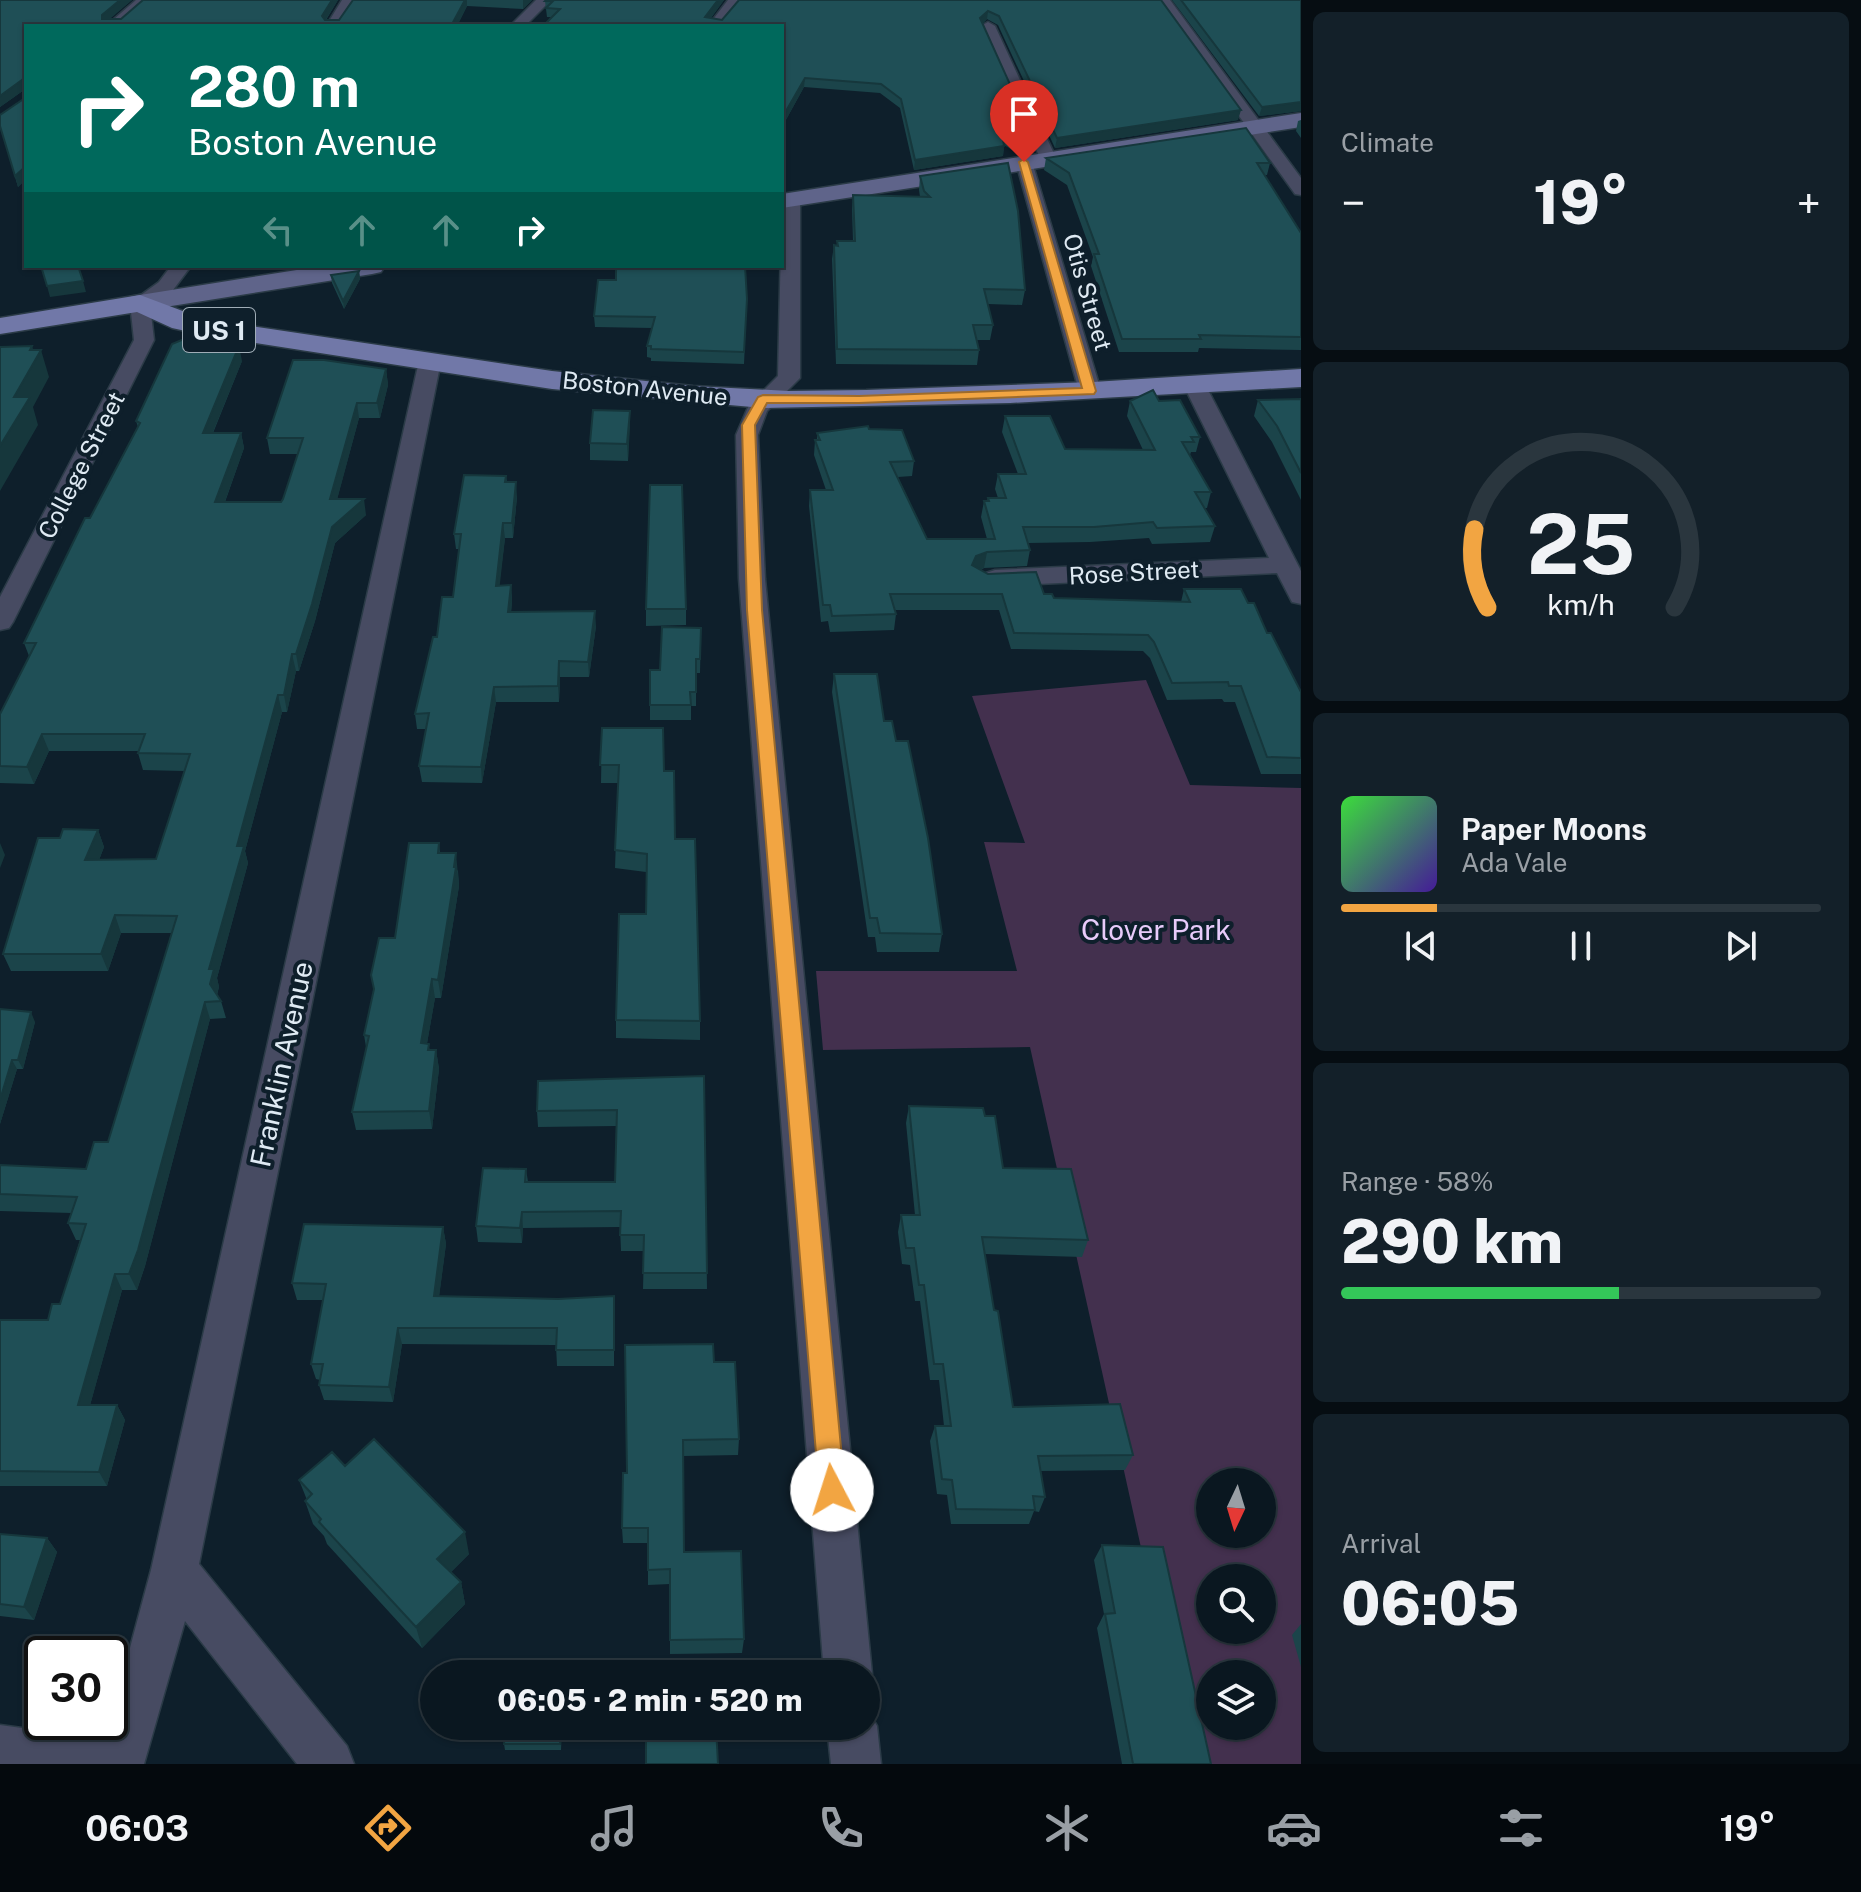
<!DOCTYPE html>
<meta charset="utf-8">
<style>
body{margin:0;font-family:"Public Sans",sans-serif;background:#132029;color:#f1f3f6;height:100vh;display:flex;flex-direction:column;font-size:30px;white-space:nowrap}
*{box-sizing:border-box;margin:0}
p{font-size:26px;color:#999fa5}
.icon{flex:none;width:44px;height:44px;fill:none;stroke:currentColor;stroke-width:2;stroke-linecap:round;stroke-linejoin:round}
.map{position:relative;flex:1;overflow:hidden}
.drawer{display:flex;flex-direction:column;gap:12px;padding:12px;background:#060d12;width:560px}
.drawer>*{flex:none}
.hud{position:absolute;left:24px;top:24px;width:760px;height:244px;border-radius:0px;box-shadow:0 2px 6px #0004,0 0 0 2px #2a363e;background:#00695c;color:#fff;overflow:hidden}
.needle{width:52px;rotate:184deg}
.tools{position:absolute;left:1196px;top:1468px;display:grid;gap:16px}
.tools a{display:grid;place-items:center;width:80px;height:80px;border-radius:50%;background:#0a1720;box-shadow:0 2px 6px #0004,0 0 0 2px #2a363e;font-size:40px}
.speed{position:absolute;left:24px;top:1636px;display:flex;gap:16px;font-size:40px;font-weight:700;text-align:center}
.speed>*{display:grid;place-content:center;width:104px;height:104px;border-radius:50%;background:#0a1720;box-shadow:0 2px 6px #0004,0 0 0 2px #2a363e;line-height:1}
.speed .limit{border:4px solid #111;border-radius:12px;background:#fff;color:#111}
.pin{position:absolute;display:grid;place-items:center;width:68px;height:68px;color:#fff;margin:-82px -34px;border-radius:50% 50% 50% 0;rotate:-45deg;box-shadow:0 0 8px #0007}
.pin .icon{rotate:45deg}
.me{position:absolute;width:88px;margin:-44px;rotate:355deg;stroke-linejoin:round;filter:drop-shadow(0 0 6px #0008)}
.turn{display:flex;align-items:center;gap:28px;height:168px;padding:0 32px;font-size:36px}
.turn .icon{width:104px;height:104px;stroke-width:2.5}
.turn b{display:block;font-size:56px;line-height:68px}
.lanes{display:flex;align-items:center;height:76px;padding:0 32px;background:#0003;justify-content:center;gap:40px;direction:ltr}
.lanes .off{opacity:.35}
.big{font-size:60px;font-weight:800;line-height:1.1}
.drawer .tile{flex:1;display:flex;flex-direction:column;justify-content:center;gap:12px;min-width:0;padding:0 28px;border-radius:12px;background:#132029}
.drawer .dial{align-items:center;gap:0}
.dial svg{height:208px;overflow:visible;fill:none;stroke:#2a363e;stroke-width:7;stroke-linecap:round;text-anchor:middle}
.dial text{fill:#f1f3f6;stroke:none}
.song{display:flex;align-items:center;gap:24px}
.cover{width:96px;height:96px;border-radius:12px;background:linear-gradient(135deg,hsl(120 70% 55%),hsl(260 70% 35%))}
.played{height:8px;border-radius:4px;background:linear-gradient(90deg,#f2a542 20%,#2a363e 20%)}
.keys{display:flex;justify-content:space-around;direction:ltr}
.heat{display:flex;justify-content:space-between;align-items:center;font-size:44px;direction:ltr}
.charge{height:12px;border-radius:6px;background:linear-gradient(90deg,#34c759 58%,#2a363e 0)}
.trip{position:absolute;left:420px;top:1660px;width:460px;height:80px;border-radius:40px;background:#0a1720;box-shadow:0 2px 6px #0004,0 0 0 2px #2a363e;font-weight:800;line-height:80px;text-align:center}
.dock{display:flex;height:128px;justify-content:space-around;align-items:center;background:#04090d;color:#999fa5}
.dock .icon{width:56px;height:56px}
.dock .selected{color:#f2a542}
.dock b{font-size:36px;color:#f1f3f6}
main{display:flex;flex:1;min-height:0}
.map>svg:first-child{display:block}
.green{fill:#43304e;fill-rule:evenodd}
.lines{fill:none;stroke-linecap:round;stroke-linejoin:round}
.minor-casing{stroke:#2b3b47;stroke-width:3}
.secondary-casing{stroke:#2b3b47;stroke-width:3}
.primary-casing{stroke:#2b3b47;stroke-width:3}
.minor{fill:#474b62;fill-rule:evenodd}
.secondary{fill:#5f648a;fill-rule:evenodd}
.primary{fill:#7178a8;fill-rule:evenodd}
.wall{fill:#1b444a}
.shaded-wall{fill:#16373c}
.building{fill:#1f4f56;stroke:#16373c;stroke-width:2}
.route{fill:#f2a542;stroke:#9d6b2b;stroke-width:2}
.labels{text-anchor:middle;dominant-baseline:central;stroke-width:8;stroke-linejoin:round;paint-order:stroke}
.far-street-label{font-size:24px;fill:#dfeaf3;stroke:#0e1f2b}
.shield{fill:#0e1f2b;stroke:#a0adb7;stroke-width:2}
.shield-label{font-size:26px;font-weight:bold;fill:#dfeaf3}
.park-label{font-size:28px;fill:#e8cbfa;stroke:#0e1f2b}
.street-label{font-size:28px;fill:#dfeaf3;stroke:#0e1f2b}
</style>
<main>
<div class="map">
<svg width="1301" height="1764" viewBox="0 0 1301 1764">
<rect width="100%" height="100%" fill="#0e1f2b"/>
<path class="green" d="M1146,680L1190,785L1301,788V1764H1189L1030,1047L823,1050L816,971H1017L984,842L1025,843L972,696ZM1210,1482H1262V1534H1210ZM1210,1578H1262V1630H1210ZM1210,1674H1262V1726H1210Z"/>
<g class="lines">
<g class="minor-casing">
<path id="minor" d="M136,0H151L121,26H106Z
M342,0H356L340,26H326Z
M536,0H551L525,26H510Z
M728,0H742L722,26H708Z
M1156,0H1170L1301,178V195L1295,194Z
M988,22L995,26L1056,158L1054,162H1042L1040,158L981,26Z
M1024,157L1032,162L1101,391L1098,396H1082L1079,391L1016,162Z
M791,195L800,200V378L767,411L758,435L765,579L872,1674L866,1689V1674H824L739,579L736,435L749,405L778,376L782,200Z
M171,266H191L173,290L150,305L154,340L13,622L9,628L0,630V597L134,340L130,303L159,282Z
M430,355L441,361L199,1564L347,1746L354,1764H297L185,1621L144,1764H0V1725L102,1739L110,1722L151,1570L419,361Z
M1195,380L1206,386L1301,571V604L1292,602L1277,573L995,586L986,583L982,578L986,573L995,570L1269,558L1184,386Z
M866,1707L877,1726L881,1764H831L827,1726H866Z"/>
</g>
<g class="secondary-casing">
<path id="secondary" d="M1301,113V127L782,208V194Z
M322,266H385L381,272L372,274L140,311L130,309L126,303L130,297L140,295Z"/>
</g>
<g class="primary-casing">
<path id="primary" d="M140,295L204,319L552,371L693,386L789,391L866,390L1093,382L1301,369V387L1010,403L763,408L552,389L204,335L172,328L137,312L0,334V318Z"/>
</g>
<use href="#minor" class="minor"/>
<use href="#secondary" class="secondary"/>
<use href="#primary" class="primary"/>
</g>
<path class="wall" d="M0,0H132L109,19H121L338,0L326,20H339L353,0H532L523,9L467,6L457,26H26V179L18,187L0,127L25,98L26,90H24L0,107Z
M724,0L711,18L722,20L1161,0L1238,120L1055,148L998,25L987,19L982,24L1034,152L1019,154L1004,145L1003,156L914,170L900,108L880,93L804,87L782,127V26L547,17L545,1Z
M1172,0H1301V111L1259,116Z
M1301,120V138L1296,131L1298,121Z
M1046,158L1270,163L1267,175H1264L1301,233V350L1199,348L1198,352H1119L1091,266L1093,257L1067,185L1044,170Z
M920,176L1025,290L1022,305L988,304L993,325L990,340H977L979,350L977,365L836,364L832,259L834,245L837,246V241H853L852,209L853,195L920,197L919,190Z
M359,271L360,279L344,309L332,283L331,275Z
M616,280L747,299L744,364L651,361V358L647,357V346L652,328L595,327L594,316Z
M242,361L213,433H241L244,448L225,502H281L283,499L298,454H270L267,438L386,369L388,385L380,418H359L337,499L366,515L335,543L315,621L299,671H296L287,712H282L245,851L248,863L217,978L219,987L217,995L221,1001L226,1018L210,1019L145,1266L137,1290H122L90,1405H117L125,1420L107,1486H0V1320H48L60,1304L80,1240H76L68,1223L72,1213L0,1211V1165L86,1169L108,1142L172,933H121L108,971H11L3,954L60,838L98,830L104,847L99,860L156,859L184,771L143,770L138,753V751H49L34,784L0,783V714L29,656L24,643L138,427L136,421Z
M1301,399V500L1272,442L1254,416L1258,400Z
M1130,401H1159L1200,437L1196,452H1191L1190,455L1211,492L1207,508H1204L1215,526L1210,542L1152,544L1149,538L1090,542L1028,543L1030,550L1027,566L984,568L981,570L988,574L1054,598L1181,602L1184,589L1248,603L1267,633L1301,692V774H1261L1235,702H1224L1222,699L1167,700L1150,658L1143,651L1011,649L999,610H895L896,614L894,630L830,632L828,621L821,622L809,506L810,490H826L814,455L815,440H817V433L869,429L914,461L912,476L898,477L927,539H987L981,517L984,501H987L988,498H998L995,489L998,474H1018L1002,432L1005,416L1065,449L1143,450L1127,416Z
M630,411L628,461L590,460V443Z
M506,476L507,482L517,497L513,538H505L499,586L511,585L512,601L511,612L596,626L589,677H560L559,702H496L482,783L422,782L419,766L426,729H417L415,714L437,637L453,597L459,549H456L454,534Z
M646,609H686V625L646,626Z
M701,628L700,673H696V706H691V720H650V670H660Z
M834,674L884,721L942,934L939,952H877L875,937H868L832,692Z
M602,728L664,771L675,839L700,1021V1040L616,1038V1020L646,914V872L615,868L618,783H601Z
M439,843L440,853L458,871L459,886L441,998H435L427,1043L430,1050H436L439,1069L432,1129L356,1130L352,1112L366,1047L364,1035L395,938Z
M0,1009L35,1022L23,1069H17L0,1124Z
M704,1076L707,1289H643L644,1251H621L620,1227L523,1228L522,1243L478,1242L476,1226L526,1169L528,1182H615L616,1126L538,1127L537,1111Z
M909,1106L985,1116L1003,1168L1088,1240L1082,1257L985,1254L994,1310L1013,1407L1133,1455L1125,1470L1041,1471L1045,1497L1039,1512L1034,1511L1029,1524H951L947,1495L937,1494L930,1441L935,1426H944L939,1380H930L920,1301H915L910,1265L902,1264L898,1232L901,1215H915L906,1123Z
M443,1227L446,1244L439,1296L558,1299L614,1296V1366H557L556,1345L402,1344L393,1402L324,1400L319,1385L320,1380L316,1379L311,1364L323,1300H297L292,1283Z
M714,1362L739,1439L738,1455L683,1456L684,1552L744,1639L742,1653L670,1654V1584L648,1585V1543H623L622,1528L627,1473Z
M345,1466L469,1554L451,1572L461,1582L465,1604L422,1648L327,1544L324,1536L313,1524L305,1501L307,1500L299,1480Z
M0,1534L47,1538L57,1552L34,1620L0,1616Z
M1102,1545L1211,1764H1122L1097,1628L1104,1614L1094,1560Z
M1301,1624V1667L1292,1635Z
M505,1726H562L561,1750H505L504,1744Z"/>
<path class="shaded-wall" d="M120,0H132L104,24L102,19V15Z
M332,0H338L323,24L322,16Z
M465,0H467V6L457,26H451Z
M523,0H532L523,9Z
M718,0H724L705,26V17Z
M988,11L987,19L978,27L980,18Z
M805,78L804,87L782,127V118Z
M22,80L24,90L0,107V96Z
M1301,102V111L1259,116L1262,107Z
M1241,110L1238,120L1055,148L1057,138Z
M1036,142L1034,152L1019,154L1020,144Z
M1004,146L1003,156L914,170L915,160Z
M26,166V179L18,187L15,176Z
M359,271L360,279L344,309L343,301Z
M83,281L86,292L50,297L47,286Z
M32,346L36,358L41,350L49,377L33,407L38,425L0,491V446L14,397Z
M239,346L242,361L206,449L203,433Z
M386,369L388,385L380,418L377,403Z
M357,403L359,418L333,515L330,499Z
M630,411V428L628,461L627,444Z
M241,433L244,448L219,518L215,502Z
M516,482L517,497L513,538L512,523Z
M364,499L366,515L335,543L315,621L299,671L296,654L332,527Z
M503,523L505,538L498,601L496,586Z
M987,552L984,568L974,572L972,565L976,556Z
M511,585L512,601L510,627L508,612Z
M595,611L596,626L589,677L588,662Z
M292,654L296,671L287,712L284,695Z
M559,661L560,677L559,702L558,686Z
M494,687L496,702L482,783L481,767Z
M278,695L282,712L245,851L248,863L217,978L219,987L215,1001L210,984L209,969L237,846Z
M42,734L49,751L34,784L27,767Z
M98,830L104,847L92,878L85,860Z
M0,843L5,855L0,868Z
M456,853L459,886L441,998L438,980Z
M115,915L121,933L108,971L101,954Z
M432,979L435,998L424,1061L421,1043Z
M205,1002L210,1019L145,1266L137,1290L129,1274Z
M31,1012L35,1022L23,1069L18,1060Z
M436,1050L439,1069L432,1129L429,1111Z
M12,1060L17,1069L0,1124V1100Z
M522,1212L523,1228L522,1243L520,1228Z
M443,1227L446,1244L437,1313L434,1296Z
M115,1274L122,1290L86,1420L78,1405Z
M398,1328L402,1344L393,1402L389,1387Z
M117,1405L125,1420L107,1486L99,1472Z
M465,1532L469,1554L443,1580L437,1559Z
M47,1538L57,1552L34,1620L24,1607Z
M461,1582L465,1604L422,1648L416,1627Z"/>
<path class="building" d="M0,0H120L102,15V19H121L143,0H332L322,16L325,20H339L353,0H465L451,26H26V82L22,80L0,96Z
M546,0H718L705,17L722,20L739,0H1161L1241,110L1057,138L999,16L988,11L980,18L1036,142L1020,144L1002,132L1004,146L915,160L901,99L881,84L805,78L782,118V26H543L560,9L546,8L553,1H545Z
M1181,0H1301V102L1262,107Z
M26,88V166L15,176L0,126V115L25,98Z
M1246,128L1270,163H1257L1301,233V337L1199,335L1201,339H1122L1094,254H1099L1069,173L1046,158Z
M1008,163L1018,211L1025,290L984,289L993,325H973L979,350L837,349L834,245L838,246L837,241H855L853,195L930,197L924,191L920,176Z
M41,266H78L83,281L47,286Z
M616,266H745L747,299L744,352L651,349V346H647L655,317L594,316L598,280H616Z
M359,271L343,301L331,275Z
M184,339L239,346L203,433H241L215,502H281L283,499L303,438H267L293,360H324L386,369L377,403H357L330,499H364L332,527L312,604L296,654H292L284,695H278L237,846H244L209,969H214L210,984L221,1001L205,1002L138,1250L129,1274H115L78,1405H117L99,1472L0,1471V1320H48L52,1304H60L86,1224L68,1223L77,1197L0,1194V1165L86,1169L94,1142H108L177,916L115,915L101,954H3L38,838H60L63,829L98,830L85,860L156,859L190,754L138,753L145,734H42L27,767L0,766V714L36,643H24L85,518H90L140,423L136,421L172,344Z
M32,346L30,350H41L14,397H30L0,446V347Z
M1153,390L1159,401L1180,400L1200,437H1191L1194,442H1182L1211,492H1195L1215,526L1157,528L1153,522L1094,527H1023L1030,550L987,552L976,556L972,565L988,574L1036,572L1044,594H1052L1054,598L1190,602L1184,589H1241L1248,603H1254L1267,633H1271L1301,692V758L1267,757L1241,686H1229L1228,682L1172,683L1154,642L1148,635L1014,633L1002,594H890L896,614L832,616L830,605H823L810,490H833L815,440H820L817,433L868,426L869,429L902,430L914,461L890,462L927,539H995L984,501H989L988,498H1006L998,474H1026L1005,416H1050L1065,449L1155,450L1130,401Z
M1301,399V473L1277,426L1258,400Z
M593,410L630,411L627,444L590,443Z
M464,475L506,476L505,482H516L512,523H503L496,586L511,585L508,612L595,611L588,662L559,661L558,686L494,687L481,767L419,766L429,713L415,714L433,637H437L442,597H453L461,534H454Z
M650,485H682L686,609H646Z
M662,627L701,628L700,659H696V692H690L691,705H650V670H660Z
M834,674H877L884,721H892L896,741H908L928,838L942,934L880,933L877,918H870Z
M602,728H663L664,771H674L675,839H695L700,1021L616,1020L619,914H646L647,854L615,850L619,765H600Z
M409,843H439L438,853H456L454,867H456L438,980L432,979L421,1043L429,1044L428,1050H436L429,1111L352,1112L369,1036L364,1035L374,989L371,975L379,938H395Z
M0,1009L31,1012L18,1060H12L0,1100Z
M704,1076L707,1273H643L644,1235H620L621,1211L522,1212L520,1228L476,1226L483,1168L526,1169L525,1182H615L617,1110L537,1111L538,1081Z
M909,1106L983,1108L985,1116H995L1003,1168L1071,1169L1088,1240L982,1237L994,1310L998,1311L1013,1407L1120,1404L1133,1455L1038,1456L1045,1497L1033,1496L1035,1510L956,1509L952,1480L942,1479L935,1426H951L943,1364H934L924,1285H919L914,1248H906L901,1215H920Z
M304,1224L443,1227L434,1296L558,1299L614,1296V1350H556L557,1328H398L389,1387L319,1385L323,1364H311L326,1284L292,1283Z
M713,1344L714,1362H735L739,1439L683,1440L684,1552L741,1551L744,1639L670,1640V1569L648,1570V1528H622L623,1473H627L625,1345Z
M374,1439L465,1532L437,1559L461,1582L416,1627L319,1522L321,1519L305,1501L312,1494L299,1480L332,1452L345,1466Z
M0,1534L47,1538L24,1607L0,1604Z
M1102,1545L1163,1547L1211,1764H1133L1105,1614L1115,1613Z
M505,1726H561L560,1744H504Z
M646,1726H716L718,1764H646Z"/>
<path class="route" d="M1024,159L1028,162L1096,391L1094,394L859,403H767L755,425L762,610L845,1490L841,1498L832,1502L823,1498L819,1490L747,610L742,425L758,397L763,395L859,396L1082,388L1019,162Z"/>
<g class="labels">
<g class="far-street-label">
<text transform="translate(1088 292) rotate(74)">Otis Street</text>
<text transform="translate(645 388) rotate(6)">Boston Avenue</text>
<text transform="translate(81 465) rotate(-63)">College Street</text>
<text transform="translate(1134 572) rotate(-3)">Rose Street</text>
</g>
<rect class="shield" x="183" y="308" width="72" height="44" rx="6"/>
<g class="shield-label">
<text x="219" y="330">US 1</text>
</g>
<g class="park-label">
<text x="1156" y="929">Clover Park</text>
</g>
<g class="street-label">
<text transform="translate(281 1064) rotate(-78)">Franklin Avenue</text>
</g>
</g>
</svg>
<div class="tools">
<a><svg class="needle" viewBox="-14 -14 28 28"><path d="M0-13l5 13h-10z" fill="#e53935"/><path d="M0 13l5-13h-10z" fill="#999fa5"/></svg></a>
<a><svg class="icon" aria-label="search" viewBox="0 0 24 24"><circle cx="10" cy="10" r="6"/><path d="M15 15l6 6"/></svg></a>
<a><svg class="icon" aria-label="layers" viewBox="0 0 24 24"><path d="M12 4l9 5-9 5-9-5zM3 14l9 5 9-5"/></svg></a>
</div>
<div class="speed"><div class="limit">30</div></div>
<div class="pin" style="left:1024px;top:162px;background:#d93025"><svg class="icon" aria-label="arrive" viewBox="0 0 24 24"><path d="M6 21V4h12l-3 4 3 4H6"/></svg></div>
<svg class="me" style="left:832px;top:1490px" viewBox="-20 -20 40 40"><circle r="19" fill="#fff"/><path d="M0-13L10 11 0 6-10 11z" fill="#f2a542"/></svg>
<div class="trip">06:05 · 2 min · 520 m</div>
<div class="hud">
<div class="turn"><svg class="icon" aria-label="right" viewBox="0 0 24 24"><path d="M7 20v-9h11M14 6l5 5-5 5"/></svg><div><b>280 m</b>Boston Avenue</div></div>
<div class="lanes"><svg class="icon off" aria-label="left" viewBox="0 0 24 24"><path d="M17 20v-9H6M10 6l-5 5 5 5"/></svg><svg class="icon off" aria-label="ahead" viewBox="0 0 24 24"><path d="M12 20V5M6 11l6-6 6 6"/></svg><svg class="icon off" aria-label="ahead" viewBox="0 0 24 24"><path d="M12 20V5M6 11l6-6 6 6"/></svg><svg class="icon" aria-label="right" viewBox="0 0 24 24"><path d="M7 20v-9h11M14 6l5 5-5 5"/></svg></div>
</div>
</div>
<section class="drawer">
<div class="tile"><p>Climate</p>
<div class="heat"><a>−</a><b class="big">19°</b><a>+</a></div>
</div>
<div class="tile dial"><svg viewBox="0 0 100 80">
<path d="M14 69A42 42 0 1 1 86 69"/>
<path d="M14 69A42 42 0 0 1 9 39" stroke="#f2a542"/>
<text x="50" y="56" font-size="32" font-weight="700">25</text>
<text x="50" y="72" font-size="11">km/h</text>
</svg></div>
<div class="tile">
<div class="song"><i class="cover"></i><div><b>Paper Moons</b><p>Ada Vale</p></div></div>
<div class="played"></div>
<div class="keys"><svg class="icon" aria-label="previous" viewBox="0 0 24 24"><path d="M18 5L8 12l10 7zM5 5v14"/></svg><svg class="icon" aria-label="pause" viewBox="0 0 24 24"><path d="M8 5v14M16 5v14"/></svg><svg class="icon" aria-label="next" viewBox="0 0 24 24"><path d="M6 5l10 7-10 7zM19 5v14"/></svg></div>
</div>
<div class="tile"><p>Range · 58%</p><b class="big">290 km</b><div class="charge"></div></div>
<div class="tile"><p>Arrival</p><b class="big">06:05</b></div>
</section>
</main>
<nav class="dock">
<b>06:03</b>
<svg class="icon selected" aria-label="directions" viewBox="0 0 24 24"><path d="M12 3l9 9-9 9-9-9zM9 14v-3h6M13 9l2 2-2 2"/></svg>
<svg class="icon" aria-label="music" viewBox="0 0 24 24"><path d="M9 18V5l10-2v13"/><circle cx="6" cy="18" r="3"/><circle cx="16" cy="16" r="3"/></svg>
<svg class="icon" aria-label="phone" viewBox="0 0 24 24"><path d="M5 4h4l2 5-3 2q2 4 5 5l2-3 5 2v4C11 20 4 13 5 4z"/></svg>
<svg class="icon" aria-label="climate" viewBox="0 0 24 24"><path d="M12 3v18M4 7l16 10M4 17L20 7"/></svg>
<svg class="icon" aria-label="car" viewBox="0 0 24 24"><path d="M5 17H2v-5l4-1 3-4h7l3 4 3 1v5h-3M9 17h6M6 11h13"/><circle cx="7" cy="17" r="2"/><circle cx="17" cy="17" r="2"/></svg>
<svg class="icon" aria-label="filters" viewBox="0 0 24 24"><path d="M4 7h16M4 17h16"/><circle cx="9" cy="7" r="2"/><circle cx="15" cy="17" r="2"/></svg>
<b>19°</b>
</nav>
